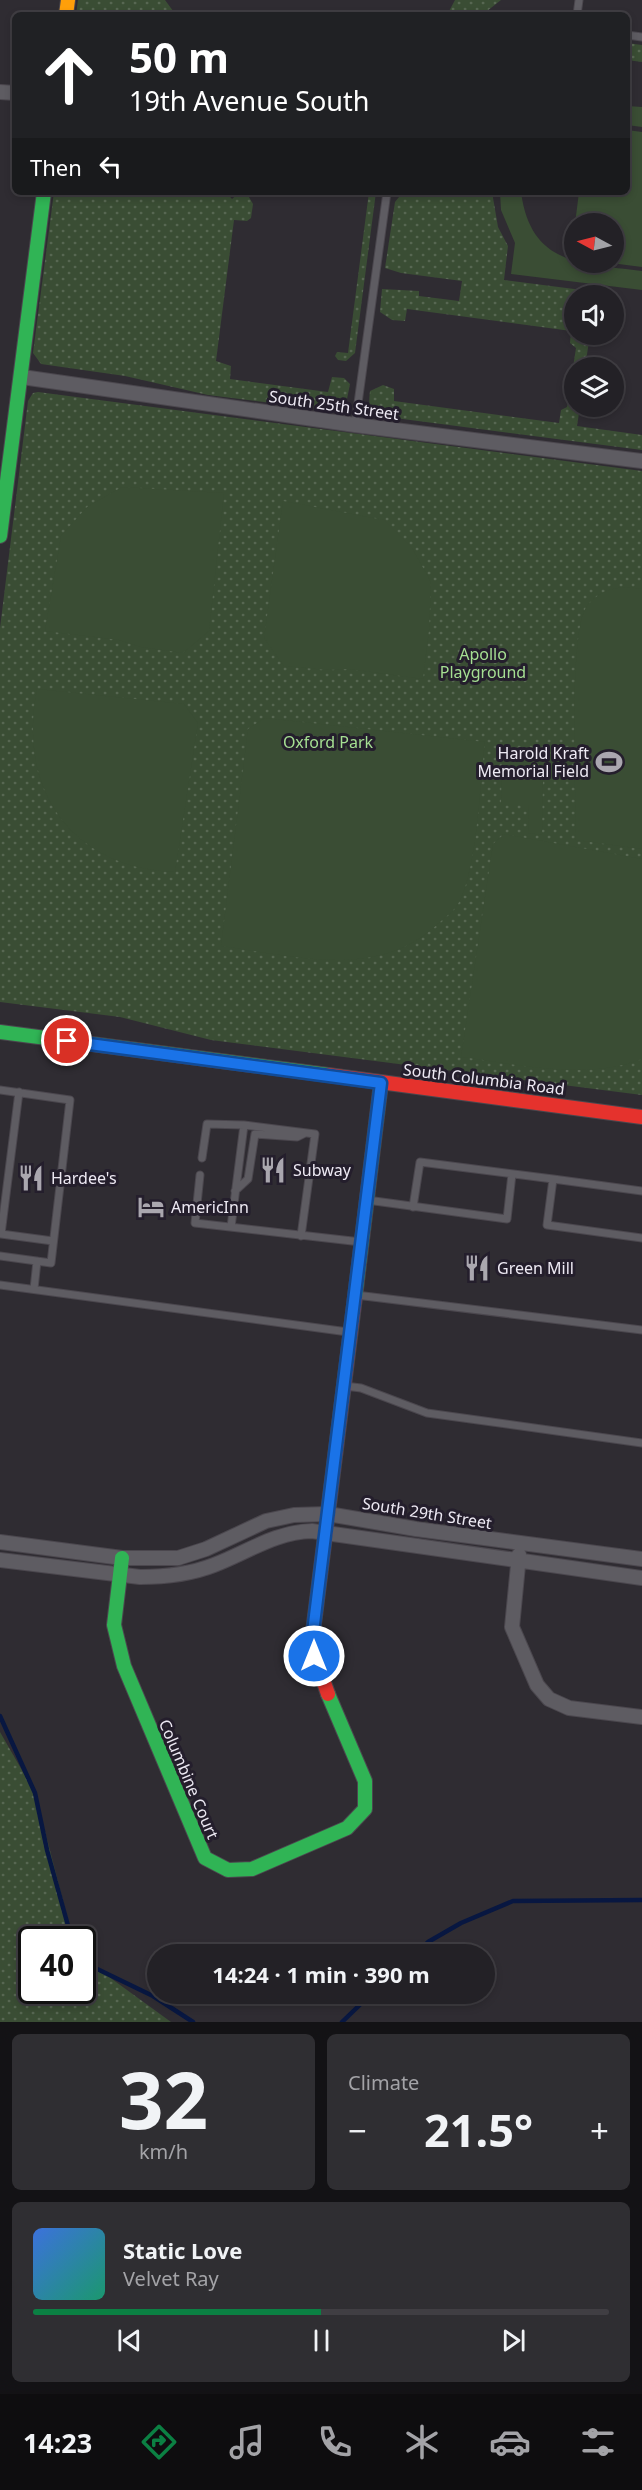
<!DOCTYPE html>
<meta charset="utf-8">
<style>
body{margin:0;font-family:"Noto Sans",sans-serif;background:#2f2e32;color:#f1f3f6;height:100vh;display:flex;flex-direction:column;font-size:22px;white-space:nowrap}
*{box-sizing:border-box;margin:0}
p{font-size:20px;color:#a3a3a7}
.icon{flex:none;width:33px;height:33px;fill:none;stroke:currentColor;stroke-width:2;stroke-linecap:round;stroke-linejoin:round}
.map{position:relative;height:2022px;overflow:hidden}
.drawer{display:flex;flex-direction:column;gap:12px;padding:12px;background:#131215;flex:1}
.drawer>*{flex:none}
.top-card{position:absolute;left:12px;top:12px;width:618px;height:183px;border-radius:9px;box-shadow:0 3px 9px #0003,0 0 0 2px #403e43;background:#202124;color:#fff;overflow:hidden}
.needle{width:39px;rotate:277deg}
.buttons{position:absolute;left:564px;top:213px;display:grid;gap:12px}
.buttons a{display:grid;place-items:center;width:60px;height:60px;border-radius:50%;background:#232126;box-shadow:0 3px 9px #0003,0 0 0 2px #403e43;font-size:30px}
.speed{position:absolute;left:18px;top:1926px;display:flex;gap:12px;font-size:30px;font-weight:700;text-align:center}
.speed>*{display:grid;place-content:center;width:78px;height:78px;border-radius:50%;background:#232126;box-shadow:0 3px 9px #0003,0 0 0 2px #403e43;line-height:1}
.speed .limit{border:3px solid #111;border-radius:9px;background:#fff;color:#111}
.pin{position:absolute;display:grid;place-items:center;width:51px;height:51px;color:#fff;margin:-26px;border:3px solid #fff;border-radius:50%;box-shadow:0 2px 6px #0007}
.me{position:absolute;width:66px;margin:-33px;rotate:0deg;stroke-linejoin:round;filter:drop-shadow(0 0 4px #0008)}
.turn{display:flex;align-items:center;gap:21px;height:126px;padding:0 18px;font-size:27px}
.turn .icon{width:78px;height:78px;stroke-width:2.5}
.turn b{display:block;font-size:42px;line-height:51px}
.then{display:flex;align-items:center;height:57px;padding:0 18px;background:#0003;gap:12px;font-size:22px}
.big{font-size:45px;font-weight:700;line-height:1.1}
.drawer .card{flex:1;display:flex;flex-direction:column;justify-content:center;gap:9px;min-width:0;padding:0 21px;border-radius:9px;background:#2f2e32}
.drawer .dial{align-items:center;gap:0}
.dial b{font-size:78px;line-height:1}
.song{display:flex;align-items:center;gap:18px}
.cover{width:72px;height:72px;border-radius:9px;background:linear-gradient(135deg,hsl(220 70% 55%),hsl(160 70% 35%))}
.played{height:6px;border-radius:3px;background:linear-gradient(90deg,#0b8043 50%,#403e43 50%)}
.keys{display:flex;justify-content:space-around;direction:ltr}
.heat{display:flex;justify-content:space-between;align-items:center;font-size:33px;direction:ltr}
.drawer .tiles{flex:1;display:grid;gap:12px;grid-template-columns:1fr 1fr}
.card:last-child{grid-column:span 2}
.trip{position:absolute;left:147px;top:1944px;width:348px;height:60px;border-radius:30px;background:#232126;box-shadow:0 3px 9px #0003,0 0 0 2px #403e43;font-weight:700;line-height:60px;text-align:center}
.tabs{display:flex;height:96px;justify-content:space-around;align-items:center;background:#0e0d0f;color:#a3a3a7}
.tabs .icon{width:42px;height:42px}
.tabs .current{color:#0b8043}
.tabs b{font-size:27px;color:#f1f3f6}
.map>svg:first-child{display:block}
.grass{fill:url(#grass-dots)}
.garden{fill:#3a4d34}
.lines{fill:none;stroke-linecap:round;stroke-linejoin:round}
.stream{stroke:#081741;stroke-width:4.5}
.lane-casing{stroke:#4b474e;stroke-width:9}
.street-casing{stroke:#4b474e;stroke-width:16}
.fast-casing{stroke:#4b474e;stroke-width:16}
.slow-casing{stroke:#4b474e;stroke-width:16}
.jam-casing{stroke:#4b474e;stroke-width:16}
.lane{stroke:#5e5c62;stroke-width:7}
.street{stroke:#5e5c62;stroke-width:14}
.fast{stroke:#30b455;stroke-width:14}
.slow{stroke:#ff9f0a;stroke-width:14}
.jam{stroke:#e5322d;stroke-width:14}
.route-casing{stroke:#114b97;stroke-width:15}
.route{stroke:#1a73e8;stroke-width:10}
.labels{text-anchor:middle;dominant-baseline:central;stroke-width:6;stroke-linejoin:round;paint-order:stroke}
.street-label{font-size:16px;fill:#ede9f3;stroke:#241e2c}
.park-label{font-size:16px;fill:#a5df92;stroke:#241e2c}
.poi-label{font-size:16px;fill:#ede9f3;stroke:#241e2c;text-anchor:start}
</style>
<div class="map">
<svg width="642" height="2022" viewBox="0 0 642 2022">
<defs>
<pattern id="grass-dots" width="8" height="8" patternUnits="userSpaceOnUse" patternTransform="scale(1.5)"><rect width="8" height="8" fill="#3a4d34"/><path d="M2 2h.1M6 6h.1" fill="none" stroke="#576752" stroke-width="1.8" stroke-linecap="round"/></pattern>
</defs>
<rect width="100%" height="100%" fill="#2f2c32"/>
<path class="grass" d="M78,0H165L176,15H76Z
M455,0H501L482,15H447Z
M627,43L642,45V62L627,60Z
M54,192H226L232,199L240,192H246L253,204L251,218L247,221L234,220L216,361L231,366L230,379L328,392L332,377L344,378L350,384L346,404L335,411L208,395L125,376L41,364L33,353Z
M369,192H376L355,353L346,361L338,360L335,356L337,352L348,353Z
M403,192H492L498,227L508,246L504,280L582,290V295L574,296V334L590,335L585,367L574,368V406L580,407L577,426L642,435V450L395,418C373,415 367,417 370,391L383,385L394,389V401L559,423L561,410L567,407L576,348L570,343L571,331L407,309L405,321L392,320L380,312L382,289L419,291V296L459,301L462,281L401,273L385,268L395,202Z
M38,392L642,471V1095L211,1040L120,1017L0,1002V628L28,401L33,393Z
M0,1732L35,1793L73,1939L32,1940V1990H82L83,1958L171,2022H0Z"/>
<path class="garden" d="M627,106L642,107V127L627,125Z
M627,130L642,132V267L611,263L614,262V224H575L579,192H627Z
M500,192H521C531,266 581,263 642,271V290L511,274L515,243L501,210Z
M122,487L224,493L209,631L183,653L141,647L119,640L45,631L61,536L87,507Z
M283,501L384,520L412,548L431,582L429,630L423,679L349,669L327,670L284,666L264,638Z
M627,587L642,589V849L576,840C576,801 568,629 587,606C599,592 610,588 627,587Z
M37,689L184,704L198,723L175,872C71,868 17,789 37,689Z
M265,718L485,742C480,782 477,872 458,904C454,911 445,917 439,923C378,981 295,956 221,946L248,729Z
M502,748L530,749L529,779L543,780L542,835L528,833L529,805H501Z
M504,834L642,859V1059C586,1081 518,1064 461,1057L493,844Z"/>
<g class="lines">
<path class="stream" d="M0,1716L35,1793L47,1850L72,1940
M416,1954L428,1942L461,1923L513,1901L642,1900
M82,1959L91,1966L153,1996L193,2022
M342,2022L371,1994"/>
<g class="lane-casing">
<path id="lane" d="M577,15L579,0
M627,35L642,37
M355,425L387,192
M0,1090L70,1100L51,1263L0,1256
M19,1092L1,1234L53,1241
M202,1158L207,1124L244,1125
M200,1175L195,1223L361,1242
M235,1191L248,1179L255,1134L297,1137L305,1133
M642,1191L553,1179L547,1225L642,1238
M367,1200L507,1219L512,1174
M413,1207L420,1162L553,1179
M231,1227L244,1125L315,1134L301,1236
M0,1285L348,1332
M34,1289L37,1261
M356,1295L642,1330
M345,1386L361,1388L427,1413L642,1443"/>
</g>
<g class="street-casing">
<path id="street" d="M0,92L15,93
M22,377L355,425L642,461
M0,1542L122,1558H178L206,1549L266,1521L294,1515L328,1514L416,1529L642,1559
M519,1555L512,1627L537,1685L549,1699L569,1708L642,1717
M0,1560L140,1577C166,1577 191,1574 214,1565C248,1552 275,1532 312,1531L642,1578"/>
</g>
<g class="fast-casing">
<path id="fast" d="M0,536L44,192
M0,1032L328,1075
M355,1297L381,1083
M122,1558L114,1625L124,1666L205,1858L228,1870L252,1869L347,1828L365,1809V1781L328,1694"/>
</g>
<g class="slow-casing">
<path id="slow" d="M66,15L68,0"/>
</g>
<g class="jam-casing">
<path id="jam" d="M328,1075L642,1117
M328,1694L320,1671L313,1632L355,1297"/>
</g>
<use href="#lane" class="lane"/>
<use href="#street" class="street"/>
<use href="#fast" class="fast"/>
<use href="#slow" class="slow"/>
<use href="#jam" class="jam"/>
</g>
<g class="lines">
<g class="route-casing">
<path id="route" d="M67,1041L381,1083L313,1632L314,1656"/>
</g>
<use href="#route" class="route"/>
</g>
<defs>
<g id="stadium-bare" transform="scale(2.07)"><path d="M0-5a6.5 5 0 1 0 0 10a6.5 5 0 1 0 0-10ZM-3.5-1.8h7v3.6h-7Z" fill="#aaa7af" stroke="#241e2c" stroke-width="2.5" paint-order="stroke"/></g>
<g id="restaurant-bare" transform="scale(2.07)"><path d="M-5-6h1v4h1v-4h1v4h1v-4h1v5L-1.5 .5V6h-2V.5L-5-1ZM5-6V6H3V1.5H1.5Q1.5-4 5-6Z" fill="#aaa7af" stroke="#241e2c" stroke-width="2.5" paint-order="stroke"/></g>
<g id="hotel-bare" transform="scale(2.07)"><path d="M-6-4.5h1.5V1H6V5H4.5V3h-9V5H-6ZM-4 0a1.8 1.8 0 1 1 3.6 0ZM.5 0V-2.5h3Q6-2.5 6 0Z" fill="#aaa7af" stroke="#241e2c" stroke-width="2.5" paint-order="stroke"/></g>
</defs>
<g fill-rule="evenodd">
<use href="#stadium-bare" x="609" y="762"/>
<use href="#restaurant-bare" x="273" y="1170"/>
<use href="#restaurant-bare" x="31" y="1178"/>
<use href="#hotel-bare" x="151" y="1207"/>
<use href="#restaurant-bare" x="477" y="1268"/>
</g>
<g class="labels">
<g class="street-label">
<text transform="translate(334 405) rotate(8)">South 25th Street</text>
<text transform="translate(484 1079) rotate(7)">South Columbia Road</text>
<text transform="translate(427 1513) rotate(9)">South 29th Street</text>
<text transform="translate(189 1779) rotate(67)">Columbine Court</text>
</g>
<g class="park-label">
<text x="483" y="654">Apollo<tspan x="483" dy="18">Playground</tspan></text>
<text x="328" y="742">Oxford Park</text>
</g>
<g class="poi-label">
<text x="589" y="753" text-anchor="end">Harold Kraft<tspan x="589" dy="18">Memorial Field</tspan></text>
<text x="293" y="1170">Subway</text>
<text x="51" y="1178">Hardee's</text>
<text x="171" y="1207">AmericInn</text>
<text x="497" y="1268">Green Mill</text>
</g>
</g>
</svg>
<div class="buttons">
<a><svg class="needle" viewBox="-14 -14 28 28"><path d="M0-13l5 13h-10z" fill="#e53935"/><path d="M0 13l5-13h-10z" fill="#a3a3a7"/></svg></a>
<a><svg class="icon" aria-label="sound" viewBox="0 0 24 24"><path d="M4 9h4l5-4v14l-5-4H4zM17 9q2 3 0 6"/></svg></a>
<a><svg class="icon" aria-label="layers" viewBox="0 0 24 24"><path d="M12 4l9 5-9 5-9-5zM3 14l9 5 9-5"/></svg></a>
</div>
<div class="speed"><div class="limit">40</div></div>
<div class="pin" style="left:67px;top:1041px;background:#d93025"><svg class="icon" aria-label="arrive" viewBox="0 0 24 24"><path d="M6 21V4h12l-3 4 3 4H6"/></svg></div>
<svg class="me" style="left:314px;top:1656px" viewBox="-20 -20 40 40"><circle r="17" fill="#1a73e8" stroke="#fff" stroke-width="3"/><path d="M0-11L8 9 0 5-8 9z" fill="#fff"/></svg>
<div class="trip">14:24 · 1 min · 390 m</div>
<div class="top-card">
<div class="turn"><svg class="icon" aria-label="ahead" viewBox="0 0 24 24"><path d="M12 20V5M6 11l6-6 6 6"/></svg><div><b>50 m</b>19th Avenue South</div></div>
<div class="then">Then<svg class="icon" aria-label="left" viewBox="0 0 24 24"><path d="M17 20v-9H6M10 6l-5 5 5 5"/></svg></div>
</div>
</div>
<section class="drawer">
<div class="tiles">
<div class="card dial"><b>32</b><p>km/h</p></div>
<div class="card"><p>Climate</p>
<div class="heat"><a>−</a><b class="big">21.5°</b><a>+</a></div>
</div>
<div class="card">
<div class="song"><i class="cover"></i><div><b>Static Love</b><p>Velvet Ray</p></div></div>
<div class="played"></div>
<div class="keys"><svg class="icon" aria-label="previous" viewBox="0 0 24 24"><path d="M18 5L8 12l10 7zM5 5v14"/></svg><svg class="icon" aria-label="pause" viewBox="0 0 24 24"><path d="M8 5v14M16 5v14"/></svg><svg class="icon" aria-label="next" viewBox="0 0 24 24"><path d="M6 5l10 7-10 7zM19 5v14"/></svg></div>
</div>
</div>
</section>
<nav class="tabs">
<b>14:23</b>
<svg class="icon current" aria-label="directions" viewBox="0 0 24 24"><path d="M12 3l9 9-9 9-9-9zM9 14v-3h6M13 9l2 2-2 2"/></svg>
<svg class="icon" aria-label="music" viewBox="0 0 24 24"><path d="M9 18V5l10-2v13"/><circle cx="6" cy="18" r="3"/><circle cx="16" cy="16" r="3"/></svg>
<svg class="icon" aria-label="phone" viewBox="0 0 24 24"><path d="M5 4h4l2 5-3 2q2 4 5 5l2-3 5 2v4C11 20 4 13 5 4z"/></svg>
<svg class="icon" aria-label="climate" viewBox="0 0 24 24"><path d="M12 3v18M4 7l16 10M4 17L20 7"/></svg>
<svg class="icon" aria-label="car" viewBox="0 0 24 24"><path d="M5 17H2v-5l4-1 3-4h7l3 4 3 1v5h-3M9 17h6M6 11h13"/><circle cx="7" cy="17" r="2"/><circle cx="17" cy="17" r="2"/></svg>
<svg class="icon" aria-label="filters" viewBox="0 0 24 24"><path d="M4 7h16M4 17h16"/><circle cx="9" cy="7" r="2"/><circle cx="15" cy="17" r="2"/></svg>
</nav>
